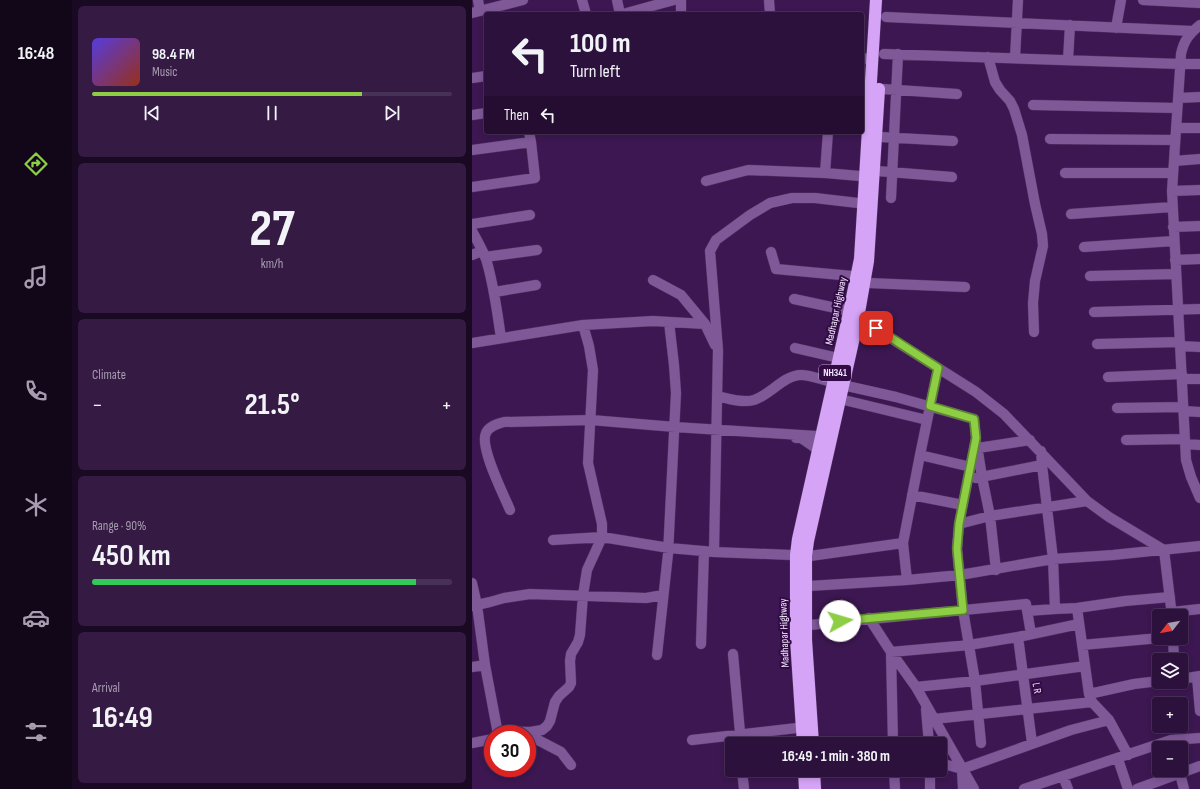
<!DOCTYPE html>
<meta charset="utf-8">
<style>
body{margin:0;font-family:"Sofia Sans Condensed",sans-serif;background:#351a44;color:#f1f3f6;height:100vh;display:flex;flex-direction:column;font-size:15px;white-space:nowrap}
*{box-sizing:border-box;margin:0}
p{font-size:13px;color:#a79db0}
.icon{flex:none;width:22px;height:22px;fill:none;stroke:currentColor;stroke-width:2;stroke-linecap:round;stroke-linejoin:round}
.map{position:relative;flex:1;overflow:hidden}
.side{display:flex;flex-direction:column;gap:6px;padding:6px;background:#190922;width:400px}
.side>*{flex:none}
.hud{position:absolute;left:12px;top:12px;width:380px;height:122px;border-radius:4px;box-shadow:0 2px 6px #0003,0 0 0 1px #483157;background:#2d113d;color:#f1f3f6;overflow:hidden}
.needle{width:26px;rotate:239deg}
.buttons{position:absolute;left:680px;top:609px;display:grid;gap:8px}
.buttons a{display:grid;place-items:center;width:36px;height:36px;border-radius:4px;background:#2d113d;box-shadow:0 2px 6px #0003,0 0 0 1px #483157;font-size:20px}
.speed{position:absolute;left:12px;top:725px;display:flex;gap:8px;font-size:20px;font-weight:700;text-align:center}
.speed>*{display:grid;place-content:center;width:52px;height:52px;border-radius:50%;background:#2d113d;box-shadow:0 2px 6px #0003,0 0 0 1px #483157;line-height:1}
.speed .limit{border:6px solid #d22;background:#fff;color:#111}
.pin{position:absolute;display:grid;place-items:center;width:34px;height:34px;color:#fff;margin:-17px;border-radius:8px;box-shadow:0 2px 6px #0006}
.me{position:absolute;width:44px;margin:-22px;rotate:84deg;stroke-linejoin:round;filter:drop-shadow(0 0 3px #0008)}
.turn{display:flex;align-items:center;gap:14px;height:84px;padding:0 20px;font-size:18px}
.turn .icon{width:52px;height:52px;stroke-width:2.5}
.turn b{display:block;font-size:28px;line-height:34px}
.then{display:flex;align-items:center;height:38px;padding:0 20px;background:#0003;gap:8px;font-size:15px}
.big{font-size:30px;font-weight:700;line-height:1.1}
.side .tile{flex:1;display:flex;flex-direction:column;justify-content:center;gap:6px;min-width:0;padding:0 14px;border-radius:6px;background:#351a44}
.side .dial{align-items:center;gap:0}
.dial b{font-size:52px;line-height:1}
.song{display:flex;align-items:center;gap:12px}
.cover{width:48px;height:48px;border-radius:6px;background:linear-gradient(135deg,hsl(250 70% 55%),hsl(10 70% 35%))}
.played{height:4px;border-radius:2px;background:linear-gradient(90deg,#8dce44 75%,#483157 75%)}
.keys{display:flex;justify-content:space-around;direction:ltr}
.heat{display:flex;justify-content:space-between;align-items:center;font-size:22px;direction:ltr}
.charge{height:6px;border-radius:3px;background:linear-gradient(90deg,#34c759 90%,#483157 0)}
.trip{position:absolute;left:253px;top:737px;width:222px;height:40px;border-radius:4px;background:#2d113d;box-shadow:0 2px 6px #0003,0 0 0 1px #483157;font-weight:700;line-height:40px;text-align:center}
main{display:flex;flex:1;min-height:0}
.menu{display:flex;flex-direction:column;width:72px;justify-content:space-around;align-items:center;background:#120718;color:#a79db0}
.menu .icon{width:28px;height:28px}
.menu .on{color:#8dce44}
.menu b{font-size:18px;color:#f1f3f6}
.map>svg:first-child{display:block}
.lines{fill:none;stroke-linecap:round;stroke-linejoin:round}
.minor-casing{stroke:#513362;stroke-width:11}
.highway-casing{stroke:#513362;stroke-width:13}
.minor{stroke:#7f5898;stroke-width:10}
.highway{stroke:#d6a4f7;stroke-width:12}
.route-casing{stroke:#5c862c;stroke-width:10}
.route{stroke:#8dce44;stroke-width:7}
.labels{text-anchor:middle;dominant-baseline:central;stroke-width:4;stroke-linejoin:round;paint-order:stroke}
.shield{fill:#320b46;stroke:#bba6c8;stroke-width:1}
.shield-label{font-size:10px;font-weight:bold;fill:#f6e9ff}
.street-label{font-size:11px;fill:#f6e9ff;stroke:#320b46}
</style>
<main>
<nav class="menu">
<b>16:48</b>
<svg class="icon on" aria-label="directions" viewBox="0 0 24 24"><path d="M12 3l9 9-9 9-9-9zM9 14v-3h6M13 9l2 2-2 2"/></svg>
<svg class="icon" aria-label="music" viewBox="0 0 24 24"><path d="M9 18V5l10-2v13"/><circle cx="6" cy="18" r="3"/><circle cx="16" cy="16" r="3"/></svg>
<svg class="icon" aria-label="phone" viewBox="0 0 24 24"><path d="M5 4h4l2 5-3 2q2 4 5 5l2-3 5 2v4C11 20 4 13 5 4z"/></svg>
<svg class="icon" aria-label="climate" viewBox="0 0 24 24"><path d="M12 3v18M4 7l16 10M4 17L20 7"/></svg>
<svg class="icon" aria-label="car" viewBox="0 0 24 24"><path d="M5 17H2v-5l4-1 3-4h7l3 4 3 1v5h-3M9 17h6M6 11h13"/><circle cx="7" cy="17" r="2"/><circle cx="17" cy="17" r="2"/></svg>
<svg class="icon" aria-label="filters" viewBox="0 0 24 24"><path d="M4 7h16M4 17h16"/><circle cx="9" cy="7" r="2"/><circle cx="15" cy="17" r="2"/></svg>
</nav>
<section class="side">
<div class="tile">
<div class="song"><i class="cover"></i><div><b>98.4 FM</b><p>Music</p></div></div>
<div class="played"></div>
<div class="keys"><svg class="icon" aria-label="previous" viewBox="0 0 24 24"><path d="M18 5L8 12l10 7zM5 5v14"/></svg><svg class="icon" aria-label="pause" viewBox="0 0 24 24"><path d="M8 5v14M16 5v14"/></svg><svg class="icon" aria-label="next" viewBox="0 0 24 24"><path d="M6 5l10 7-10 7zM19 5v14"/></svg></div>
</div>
<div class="tile dial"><b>27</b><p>km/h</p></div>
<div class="tile"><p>Climate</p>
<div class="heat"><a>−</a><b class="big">21.5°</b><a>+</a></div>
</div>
<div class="tile"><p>Range · 90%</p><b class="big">450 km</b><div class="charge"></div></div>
<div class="tile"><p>Arrival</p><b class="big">16:49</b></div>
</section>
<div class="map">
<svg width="728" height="789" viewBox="0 0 728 789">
<rect width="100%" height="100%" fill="#3c1751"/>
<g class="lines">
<g class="minor-casing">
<path id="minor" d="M6,0L8,11
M110,0L114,14
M145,0L148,14
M209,0V14
M297,0L298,14
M671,0L728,3
M0,13L51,0
M151,14L202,0
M414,17L720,31
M728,25C717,34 712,40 709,54L700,191L714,460L719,477L728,498
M644,28L649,0
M412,54L708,64H728
M516,57L523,82L528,90L538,101L542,109L550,135L563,204L570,234L571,246L563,281L561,303L562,332
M390,58L396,59
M543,58L546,0
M596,60L598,25
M0,78L14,76
M411,89L485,94
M706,98L728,97
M561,105L705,108
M0,115L14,113
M704,128H728
M408,137L481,141
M578,139L703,140
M0,150L59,142
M702,161L728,159
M405,171L480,177
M353,173L356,132
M593,173H701
M234,181L276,170L353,173L388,176
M0,187L63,178L59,142L57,132
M700,191L728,190
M419,198L426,54
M599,214L700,207
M0,224L58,215
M701,227L728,226
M0,231C5,240 10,249 14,259C22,285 25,311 29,338
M612,247L702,241
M299,252L304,269L380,276
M0,255L10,251
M13,257L65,250
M703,260L728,259
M618,276L704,274
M181,280L209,295L233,324L243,345
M396,283L493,287
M23,292L64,285
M322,299L373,310
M622,312L728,309
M390,320L504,392L532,414L615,501L637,517L692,550L700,616
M0,343L111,325L181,321L233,324
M625,344L708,342
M708,346L728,347
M323,348L362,357
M636,377L710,374
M710,379H728
M375,386L424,397L502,419L504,438L487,524L485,549L491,610L503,681L509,743
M245,396C257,399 270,403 282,400C298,395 312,375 329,375C338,375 348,379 356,381
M372,400L455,420
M645,408L711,407
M712,411L728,412
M324,438H329L342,447
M654,440L713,439
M713,444L728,445
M505,445L510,477L518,516L524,570
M506,448L558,440
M569,451L570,465L581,559L583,609L605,608L617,694L620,702L637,720L656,755
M448,455L499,467
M504,478L570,465
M440,495L491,505
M38,510C32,495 7,447 14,433C17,426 25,424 32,422L119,420L203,427L344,436
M487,524L518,516L615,501
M81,540L130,537L197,548L242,552L319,555
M242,552L246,350L238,251L244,240L278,215L298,203L320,198H343L386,203
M338,556L431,543
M435,580L431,543L448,455L466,368
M0,583L5,605L13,665L26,734
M337,586L435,580L488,575L581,559L641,555L728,546
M0,606L18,602L32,598L58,594L174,598L191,595
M605,608L653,601L698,597
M555,611L583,609
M700,612L728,609
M397,618L419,652L444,687L502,789
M338,625L554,604L559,634
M546,637L560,743
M701,638L702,660
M229,644L232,551
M610,645L688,638
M261,654L269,744
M185,655L196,554L204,393L202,365L197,322
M0,667L13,665
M725,677L728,711
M709,679L728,676
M444,687L503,681L613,666
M617,694L662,684L687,681
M454,709L457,744
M462,719L620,702
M25,731L58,732L70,730L75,726L78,721L83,702L87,696L97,687L99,683L98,661L99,654L106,642L108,635L111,595L115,570L130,537V524L116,463L121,370L117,346L111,325
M55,739H64L89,752L99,765
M220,740L325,728
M0,743L21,739
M421,744L419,652L497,645L546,637L607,624
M646,759L656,789
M468,763L490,769L599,730L637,720
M270,770L272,789
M422,770L423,789
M458,770V789
M707,770L712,789
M490,771L491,789
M591,776L596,789
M552,789L699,740L728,738
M665,789L728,766"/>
</g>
<g class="highway-casing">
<path id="highway" d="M331,744L324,639V555L326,539L375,322L388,259L404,0
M341,744L334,640V556L336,541L385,324L396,261L407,89
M332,770L333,789
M342,770L343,789"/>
</g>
<use href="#minor" class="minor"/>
<use href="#highway" class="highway"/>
</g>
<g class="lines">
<g class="route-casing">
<path id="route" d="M368,621L491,610L485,549L487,524L504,438L502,419L458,406L466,368L404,328"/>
</g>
<use href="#route" class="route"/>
</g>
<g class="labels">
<rect class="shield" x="347" y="365" width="32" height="16" rx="3"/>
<g class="shield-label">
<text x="363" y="373">NH341</text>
</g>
<g class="street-label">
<text transform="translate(364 311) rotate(-78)">Madhapar Highway</text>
<text transform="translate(312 633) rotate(-92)">Madhapar Highway</text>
<text transform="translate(565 688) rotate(80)">L R</text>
</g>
</g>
</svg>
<div class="buttons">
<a><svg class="needle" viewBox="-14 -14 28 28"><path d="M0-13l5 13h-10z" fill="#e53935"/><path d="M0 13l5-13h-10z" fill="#a79db0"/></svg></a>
<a><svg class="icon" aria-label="layers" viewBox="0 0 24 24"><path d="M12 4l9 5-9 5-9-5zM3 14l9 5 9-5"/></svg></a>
<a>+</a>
<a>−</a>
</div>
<div class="speed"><div class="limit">30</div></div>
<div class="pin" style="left:404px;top:328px;background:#d93025"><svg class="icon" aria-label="arrive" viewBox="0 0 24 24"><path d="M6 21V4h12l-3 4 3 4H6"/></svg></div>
<svg class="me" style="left:368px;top:621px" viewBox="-20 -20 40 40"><circle r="19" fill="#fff"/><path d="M0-13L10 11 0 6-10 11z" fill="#8dce44"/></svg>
<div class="trip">16:49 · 1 min · 380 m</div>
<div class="hud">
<div class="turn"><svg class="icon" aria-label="left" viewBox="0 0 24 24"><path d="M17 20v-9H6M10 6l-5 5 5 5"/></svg><div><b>100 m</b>Turn left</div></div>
<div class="then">Then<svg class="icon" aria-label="left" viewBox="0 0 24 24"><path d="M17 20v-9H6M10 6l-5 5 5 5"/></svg></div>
</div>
</div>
</main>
